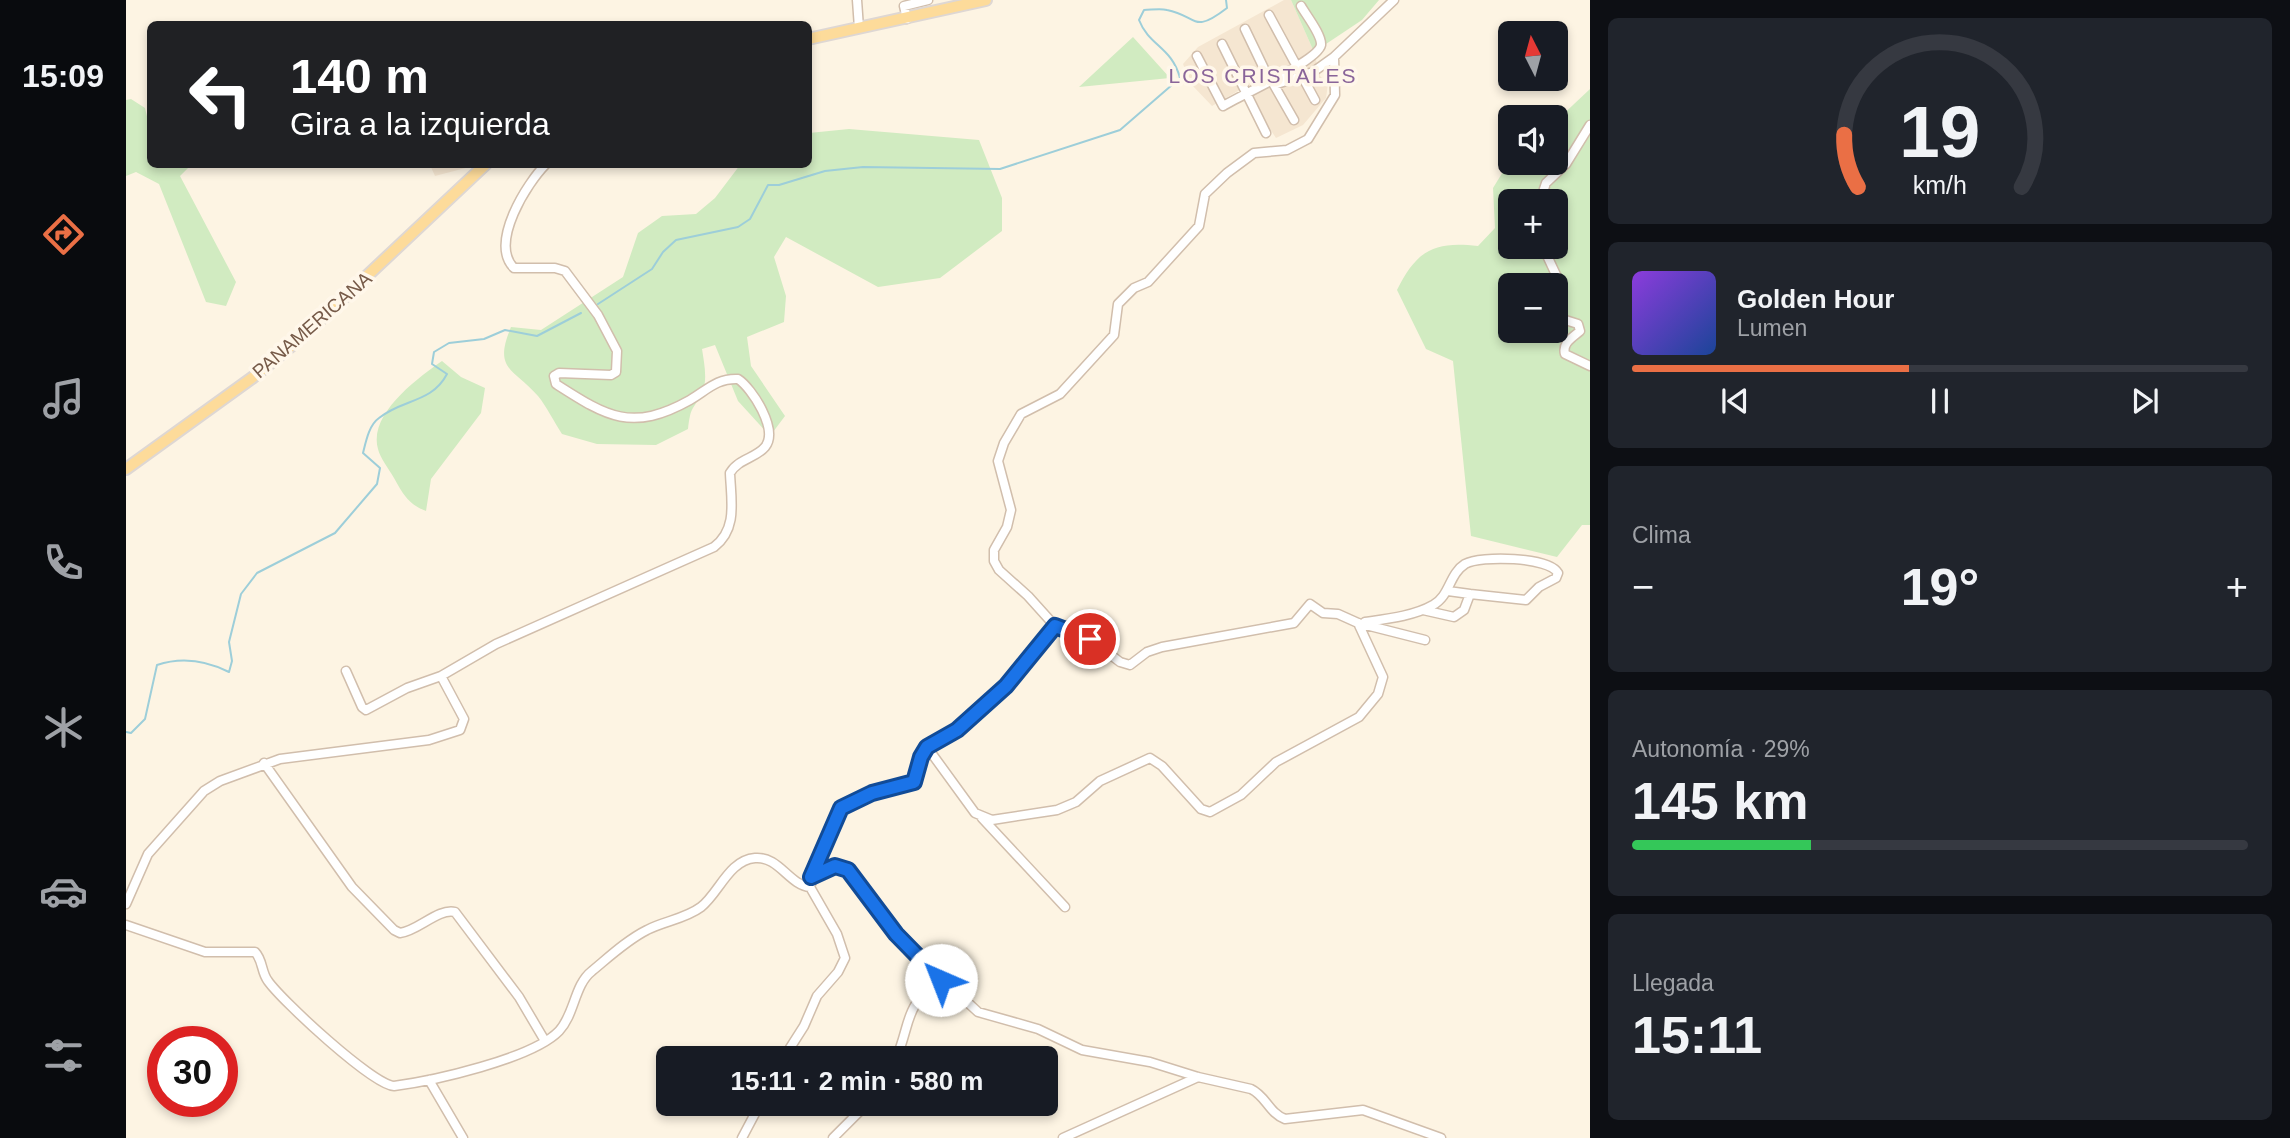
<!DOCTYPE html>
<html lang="es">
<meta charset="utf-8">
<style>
body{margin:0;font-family:Helvetica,sans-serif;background:#20242c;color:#f1f3f6;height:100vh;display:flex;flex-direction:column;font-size:26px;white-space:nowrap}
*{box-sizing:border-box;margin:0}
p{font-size:23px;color:#9ea1a6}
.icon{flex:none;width:38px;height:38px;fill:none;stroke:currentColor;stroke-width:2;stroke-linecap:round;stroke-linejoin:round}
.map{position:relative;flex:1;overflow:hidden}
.panel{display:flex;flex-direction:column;gap:18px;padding:18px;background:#0d0f14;width:700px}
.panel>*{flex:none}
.hud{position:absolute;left:21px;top:21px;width:665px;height:147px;border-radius:10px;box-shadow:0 4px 10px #0003;background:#202124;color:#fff;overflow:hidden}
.needle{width:46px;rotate:354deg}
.tools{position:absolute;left:1372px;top:21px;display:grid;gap:14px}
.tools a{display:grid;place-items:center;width:70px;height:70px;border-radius:10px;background:#171b24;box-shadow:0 4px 10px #0003;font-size:35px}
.speed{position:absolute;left:21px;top:1026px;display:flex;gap:14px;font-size:35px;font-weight:700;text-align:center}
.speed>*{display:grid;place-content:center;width:91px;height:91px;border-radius:50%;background:#171b24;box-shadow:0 4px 10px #0003;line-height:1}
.speed .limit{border:10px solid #d22;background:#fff;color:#111}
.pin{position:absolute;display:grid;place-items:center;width:60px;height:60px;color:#fff;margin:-30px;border:4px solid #fff;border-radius:50%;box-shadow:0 2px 7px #0007}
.me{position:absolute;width:77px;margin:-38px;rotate:316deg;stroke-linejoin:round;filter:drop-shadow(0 0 5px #0008)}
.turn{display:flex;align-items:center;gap:24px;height:147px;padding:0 28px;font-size:32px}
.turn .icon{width:91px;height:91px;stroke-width:2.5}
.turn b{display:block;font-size:49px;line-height:60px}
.big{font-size:52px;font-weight:600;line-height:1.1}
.panel .widget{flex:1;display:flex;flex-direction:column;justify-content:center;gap:10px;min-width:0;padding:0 24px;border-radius:10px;background:#20242c}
.panel .dial{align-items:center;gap:0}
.dial svg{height:182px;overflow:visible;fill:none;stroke:#363941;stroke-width:7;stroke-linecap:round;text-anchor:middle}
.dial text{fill:#f1f3f6;stroke:none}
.song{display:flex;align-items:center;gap:21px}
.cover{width:84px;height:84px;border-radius:10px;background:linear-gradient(135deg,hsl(270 70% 55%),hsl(220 70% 35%))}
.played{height:7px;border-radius:4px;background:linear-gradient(90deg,#ea6f45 45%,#363941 45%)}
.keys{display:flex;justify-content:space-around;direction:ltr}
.heat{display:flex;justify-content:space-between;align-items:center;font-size:38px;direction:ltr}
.charge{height:10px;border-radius:5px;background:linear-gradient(90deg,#34c759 29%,#363941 0)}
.trip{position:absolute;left:530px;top:1046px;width:402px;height:70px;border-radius:10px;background:#171b24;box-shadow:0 4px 10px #0003;font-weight:600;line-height:70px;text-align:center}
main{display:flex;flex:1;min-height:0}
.dock{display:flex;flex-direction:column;width:126px;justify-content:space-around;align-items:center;background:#090b0e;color:#9ea1a6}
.dock .icon{width:49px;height:49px}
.dock .on{color:#ea6f45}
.dock b{font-size:32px;color:#f1f3f6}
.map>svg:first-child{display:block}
.residential{fill:#f5e6d1}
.green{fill:#d1ebc1;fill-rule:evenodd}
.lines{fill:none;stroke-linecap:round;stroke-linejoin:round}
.stream{stroke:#9dced9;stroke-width:2}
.minor-casing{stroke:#d1beac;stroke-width:11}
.major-casing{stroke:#ded7d3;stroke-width:14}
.minor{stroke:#fff;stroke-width:8}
.major{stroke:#fddb9a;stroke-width:10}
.route-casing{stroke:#114b97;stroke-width:18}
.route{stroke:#1a73e8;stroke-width:12}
.labels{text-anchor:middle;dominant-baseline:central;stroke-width:7;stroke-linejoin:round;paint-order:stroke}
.street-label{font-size:19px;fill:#765a48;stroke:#fff7ea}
.neighbourhood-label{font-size:21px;letter-spacing:2px;fill:#896499;stroke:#fff7ea}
</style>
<main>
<nav class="dock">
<b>15:09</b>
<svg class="icon on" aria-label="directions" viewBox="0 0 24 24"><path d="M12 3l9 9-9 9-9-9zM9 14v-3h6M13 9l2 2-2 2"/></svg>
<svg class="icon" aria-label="music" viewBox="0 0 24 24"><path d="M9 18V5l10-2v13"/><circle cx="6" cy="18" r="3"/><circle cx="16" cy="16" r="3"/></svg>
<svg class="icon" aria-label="phone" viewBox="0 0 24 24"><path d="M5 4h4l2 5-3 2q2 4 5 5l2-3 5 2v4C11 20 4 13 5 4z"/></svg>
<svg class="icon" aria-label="climate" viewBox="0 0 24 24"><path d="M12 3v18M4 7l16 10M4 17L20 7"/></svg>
<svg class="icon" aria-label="car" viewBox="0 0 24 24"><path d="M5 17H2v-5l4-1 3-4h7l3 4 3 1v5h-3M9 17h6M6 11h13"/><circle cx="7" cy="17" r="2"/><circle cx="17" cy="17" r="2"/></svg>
<svg class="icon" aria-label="filters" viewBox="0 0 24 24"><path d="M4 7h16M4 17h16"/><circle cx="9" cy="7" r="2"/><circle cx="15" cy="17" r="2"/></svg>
</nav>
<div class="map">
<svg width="1464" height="1138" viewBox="0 0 1464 1138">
<rect width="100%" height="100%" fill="#fdf4e3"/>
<path class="residential" d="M1158,0H1165L1188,52L1194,76L1202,84L1200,98L1177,125L1150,138L1117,88L1086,106L1065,84L1057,64L1072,47Z
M304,165V164L351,165L309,176Z"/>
<path class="green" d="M1165,0H1253L1236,20L1188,52Z
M1007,37L1044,78L953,87Z
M1464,89V525H1456L1431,557L1345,536L1327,361L1300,349L1271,290C1291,250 1308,241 1352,246L1369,228L1367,188L1383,162L1430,163V121ZM1384,201H1430V247H1384ZM1384,285H1430V331H1384Z
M5,99L19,108L24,129V164L65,165L54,176L110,282L100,306L80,302L33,184L10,172L0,176V100Z
M723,129L853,140L876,198V231L814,278L752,287L660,237L648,257L660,296L658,322L621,337L625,366L659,416L644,436L612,401L589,345L576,349C578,362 582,381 576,393C566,412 565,405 562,429L530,445L471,444L436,434C428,422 421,407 412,396C387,368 367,370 385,327L415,330L497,277L512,233L536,216L570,214L589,198L614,165L682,164L683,133Z
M316,361L335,377L359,388L355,413L305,479L300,511C282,504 277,494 268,478C263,469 254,458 252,449C242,414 292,378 316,361Z"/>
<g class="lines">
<path class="stream" d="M472,304L526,269L537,252L550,240L612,227L624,219L642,185H653L699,171L737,167L874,169L994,130L1054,78C1046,47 1023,46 1013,20L1018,10C1025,10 1034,8 1041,10C1072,16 1066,35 1101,8L1100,0
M0,732L5,733L19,719L31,665C55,657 79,660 103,672L106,661L103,642L115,594L131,573L209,533L251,484L254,468L237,453C240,441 243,425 253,418C276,399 306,403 321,374L306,364L308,352L323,343L358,339L379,330L411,336L455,313"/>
<g class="minor-casing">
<path id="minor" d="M731,0L733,28
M1143,15L1189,100
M781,19L778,6L802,0
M1119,29L1143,79
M1096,44L1140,133
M1071,56L1097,106C1115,95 1192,61 1195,45C1196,35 1180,15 1175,6
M1168,120L1148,85L1187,72L1208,57
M1414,201L1420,183L1440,164L1464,125
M1417,247L1432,279L1430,294
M1430,317L1452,324L1454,331C1446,338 1436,343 1439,354L1464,366
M1322,591L1344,594
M1239,622C1260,619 1288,616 1307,605C1324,596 1323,574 1339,564C1355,555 1423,557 1432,573L1430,578L1413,587L1400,600L1344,594L1338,610L1328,617L1297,610
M929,626L964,639L994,662L1004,665L1021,652L1036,647L1168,623L1184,604L1197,613L1212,614L1232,623L1299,640
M220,671L236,707L240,710L281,688L315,676L370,644L588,547C612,529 605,500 604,473C612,459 630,458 639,447C653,430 626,388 612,379C591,378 581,390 564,400C505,433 480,416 430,384L428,376L433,373L485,375L490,372L491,351L472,315L439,271L429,268H388C363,243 401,183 420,164
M801,747L849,813L866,820L931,810L950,802L974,781L1024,758L1036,766L1075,809L1084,812L1115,795L1150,762L1233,717L1252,694L1257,677L1232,623
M138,763L226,887L268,930L274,933C292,931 312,908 329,912L393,997L419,1041
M856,818L939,907
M685,877L709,866L721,870L777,943L852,1012L912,1029L956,1050L1024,1062L1072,1077L1125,1089C1140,1096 1143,1113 1159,1119L1237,1110L1315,1138
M0,904L22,854L78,791L94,781L154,759L303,740L334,730L338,719L315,676
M0,925L79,952H129C137,960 135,972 142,981C156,1001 247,1085 268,1086C306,1081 406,1059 433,1031C449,1014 448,985 466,971C483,957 501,940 521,930C538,921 559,919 575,907C593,893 603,860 629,858C653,856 663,885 684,887L711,812L746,793L787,782L795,757L801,747L831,730L880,686L929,626L902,596L873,570L868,561V550L881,527L885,510L872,461L878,443L895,414L934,394L988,335L992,304L1008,288L1022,282L1073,226L1079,194L1101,173L1128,153L1161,150L1182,139L1209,95L1208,57L1268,0
M657,1059L678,1026L691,996L712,972L719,958L711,934L684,887
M770,1059C786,1020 777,1007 815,980
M303,1080L337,1138
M616,1138L634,1104
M707,1138L741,1104
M937,1138L1072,1077"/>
</g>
<g class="major-casing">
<path id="major" d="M682,39L860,0
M0,469L126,378L176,337L360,164"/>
</g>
<use href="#minor" class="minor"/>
<use href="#major" class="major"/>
</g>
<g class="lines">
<g class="route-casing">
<path id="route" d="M815,980L770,934L722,870L709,866L685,877L715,808L746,793L788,782L795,757L801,747L831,730L880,686L929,626L964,639"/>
</g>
<use href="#route" class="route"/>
</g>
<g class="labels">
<g class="street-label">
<text transform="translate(186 325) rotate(-41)">PANAMERICANA</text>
</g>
<g class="neighbourhood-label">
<text x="1137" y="75">LOS CRISTALES</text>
</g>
</g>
</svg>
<div class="tools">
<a><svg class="needle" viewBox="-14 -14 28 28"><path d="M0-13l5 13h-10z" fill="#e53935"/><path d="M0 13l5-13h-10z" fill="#9ea1a6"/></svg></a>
<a><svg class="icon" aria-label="sound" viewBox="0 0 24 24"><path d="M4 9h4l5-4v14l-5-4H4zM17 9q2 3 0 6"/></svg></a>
<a>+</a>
<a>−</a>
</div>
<div class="speed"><div class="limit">30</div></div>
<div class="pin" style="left:964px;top:639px;background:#d93025"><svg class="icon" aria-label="arrive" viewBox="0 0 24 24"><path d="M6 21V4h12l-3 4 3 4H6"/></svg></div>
<svg class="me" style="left:815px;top:980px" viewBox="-20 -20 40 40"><circle r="19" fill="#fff"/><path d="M0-13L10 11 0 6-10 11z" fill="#1a73e8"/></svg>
<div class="trip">15:11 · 2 min · 580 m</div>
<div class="hud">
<div class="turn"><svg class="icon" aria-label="left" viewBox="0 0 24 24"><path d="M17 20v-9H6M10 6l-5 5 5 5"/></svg><div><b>140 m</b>Gira a la izquierda</div></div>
</div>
</div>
<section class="panel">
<div class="widget dial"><svg viewBox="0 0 100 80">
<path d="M14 69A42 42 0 1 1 86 69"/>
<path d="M14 69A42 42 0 0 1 8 46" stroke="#ea6f45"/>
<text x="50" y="56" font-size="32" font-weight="700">19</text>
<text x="50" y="72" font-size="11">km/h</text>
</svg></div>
<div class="widget">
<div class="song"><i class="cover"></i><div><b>Golden Hour</b><p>Lumen</p></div></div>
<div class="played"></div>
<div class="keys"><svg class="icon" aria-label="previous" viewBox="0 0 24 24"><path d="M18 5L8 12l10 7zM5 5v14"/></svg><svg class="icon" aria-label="pause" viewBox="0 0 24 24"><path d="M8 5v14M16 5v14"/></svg><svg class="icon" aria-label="next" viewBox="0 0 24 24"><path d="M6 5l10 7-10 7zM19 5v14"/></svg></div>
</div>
<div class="widget"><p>Clima</p>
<div class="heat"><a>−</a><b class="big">19°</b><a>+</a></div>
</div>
<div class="widget"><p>Autonomía · 29%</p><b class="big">145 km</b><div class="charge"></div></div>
<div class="widget"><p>Llegada</p><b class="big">15:11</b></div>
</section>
</main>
